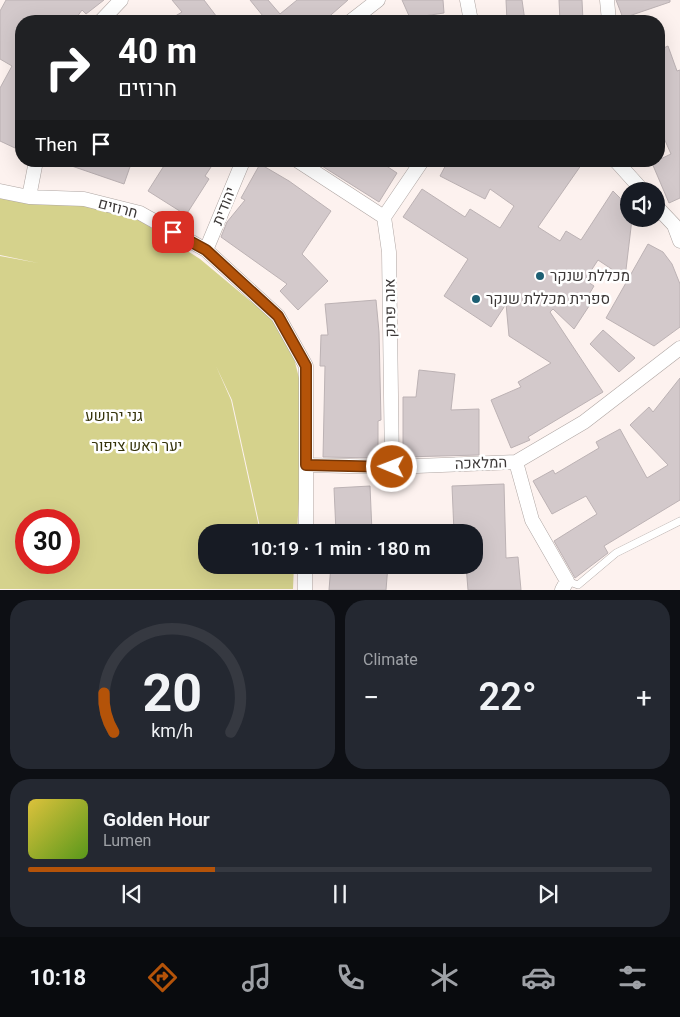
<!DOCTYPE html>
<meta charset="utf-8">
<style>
body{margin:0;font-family:Roboto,Heebo,sans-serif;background:#242831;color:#f1f3f6;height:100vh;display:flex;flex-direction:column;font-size:19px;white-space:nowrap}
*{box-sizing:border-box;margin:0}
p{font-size:16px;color:#9ea1a6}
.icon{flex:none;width:28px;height:28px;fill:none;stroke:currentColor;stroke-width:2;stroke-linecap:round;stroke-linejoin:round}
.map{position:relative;height:590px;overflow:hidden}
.sheet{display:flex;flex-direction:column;gap:10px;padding:10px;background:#0d0f14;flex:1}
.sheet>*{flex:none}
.hud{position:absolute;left:15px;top:15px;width:650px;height:152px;border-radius:20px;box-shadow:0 5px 20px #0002;background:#202124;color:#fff;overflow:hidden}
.fabs{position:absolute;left:620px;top:182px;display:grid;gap:10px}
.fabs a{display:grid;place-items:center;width:45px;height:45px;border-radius:50%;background:#171b24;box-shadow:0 5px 20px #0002;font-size:25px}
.speed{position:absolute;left:15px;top:509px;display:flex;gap:10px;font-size:25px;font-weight:700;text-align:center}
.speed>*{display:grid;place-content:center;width:65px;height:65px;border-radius:50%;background:#171b24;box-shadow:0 5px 20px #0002;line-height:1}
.speed .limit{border:8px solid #d22;background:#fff;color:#111}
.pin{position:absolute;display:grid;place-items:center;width:42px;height:42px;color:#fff;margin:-21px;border-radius:10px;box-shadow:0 2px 8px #0006}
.me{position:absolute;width:55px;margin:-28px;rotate:271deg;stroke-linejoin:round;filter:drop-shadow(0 0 4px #0008)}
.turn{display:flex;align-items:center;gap:18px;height:105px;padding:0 20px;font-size:22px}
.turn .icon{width:65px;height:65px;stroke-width:2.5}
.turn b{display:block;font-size:35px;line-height:42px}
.then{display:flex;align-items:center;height:48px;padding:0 20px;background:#0003;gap:10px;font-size:19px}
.big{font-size:38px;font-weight:600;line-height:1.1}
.sheet .widget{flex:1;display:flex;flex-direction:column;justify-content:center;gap:8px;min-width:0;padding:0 18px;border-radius:20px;background:#242831}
.sheet .dial{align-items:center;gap:0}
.dial svg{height:130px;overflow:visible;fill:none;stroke:#363941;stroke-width:7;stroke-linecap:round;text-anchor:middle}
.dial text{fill:#f1f3f6;stroke:none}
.song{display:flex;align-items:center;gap:15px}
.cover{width:60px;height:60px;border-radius:8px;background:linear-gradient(135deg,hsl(50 70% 55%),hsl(90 70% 35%))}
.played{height:5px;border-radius:2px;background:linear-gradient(90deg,#b45309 30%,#363941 30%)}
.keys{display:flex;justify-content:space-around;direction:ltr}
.heat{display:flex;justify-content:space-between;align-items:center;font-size:28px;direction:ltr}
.sheet .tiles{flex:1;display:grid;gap:10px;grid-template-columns:1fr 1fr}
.widget:last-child{grid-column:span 2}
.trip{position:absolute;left:198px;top:524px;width:285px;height:50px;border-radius:20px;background:#171b24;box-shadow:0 5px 20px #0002;font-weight:600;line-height:50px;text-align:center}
.tab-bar{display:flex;height:80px;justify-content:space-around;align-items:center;background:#090b0e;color:#9ea1a6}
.tab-bar .icon{width:35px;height:35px}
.tab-bar .selected{color:#b45309}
.tab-bar b{font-size:22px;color:#f1f3f6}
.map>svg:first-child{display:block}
.green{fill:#d5d28c;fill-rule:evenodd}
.building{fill:#d3c9cb;stroke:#bcb2b4}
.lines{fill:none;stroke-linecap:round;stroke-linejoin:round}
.lane-casing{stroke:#afa6a3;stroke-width:8}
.street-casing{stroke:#afa6a3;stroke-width:15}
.lane{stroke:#fff;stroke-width:7}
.street{stroke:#fff;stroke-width:14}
.route-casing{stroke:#753606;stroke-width:12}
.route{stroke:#b45309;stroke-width:9}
.poi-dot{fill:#1d5f73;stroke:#fff;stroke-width:2}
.labels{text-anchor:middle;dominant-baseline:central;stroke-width:5;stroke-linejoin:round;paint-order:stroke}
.street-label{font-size:15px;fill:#3c3837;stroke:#fff}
.poi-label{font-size:15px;fill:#3c3837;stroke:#fff;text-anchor:start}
.park-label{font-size:15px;fill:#35330a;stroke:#fff}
</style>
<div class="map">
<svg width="680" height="590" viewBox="0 0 680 590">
<rect width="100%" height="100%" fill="#fdf2ef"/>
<path class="green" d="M0,194L85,204L136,218L200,259L272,319L281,330L294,358L300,382L301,465L297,532H259L260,527L232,400L216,366L231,400L259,527L258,532H206V565H294L293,589H0V256L38,263L0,255ZM26,520H69V562H26Z"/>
<path class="building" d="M6,0H104L86,14L82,10L74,21H21V133L15,148L0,141V88L12,66L0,59V11Z
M172,0H204L220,21H167L182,12Z
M250,0H268L280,14L297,0H348L324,21H267Z
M402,0H443L444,13L410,18Z
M506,0H522L525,21H507Z
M559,0H582L583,21H560Z
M616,0H670V2L623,18Z
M668,46L677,71L680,70V198L669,203L652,163L671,154L659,127V50Z
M63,161H132L124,184L63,163Z
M167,161H215L205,176L209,179L186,215L148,191Z
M314,161H379L397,173L379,202Z
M448,161H584L538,227L560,241L566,231L581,240L613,191L629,207V219H632L625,278L598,260L585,280L594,286L588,296L593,300L574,329L553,309L550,312L603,392L528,437L530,440L511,448L491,400L521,387L518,382L551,363L509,336L506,304L491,327L444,296L468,259L403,217L422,189L465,217L470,209L500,228L514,206L490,189L485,199L440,176Z
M260,164L289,181L331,211L302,254L328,281L298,310L280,291L287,284L221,237L227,222L245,200L241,198Z
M648,244L663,252L672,264L680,284V327L654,346L606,318Z
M376,300L379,332L381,420L378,421V458L323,457L325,366H320L321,335H328L325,304Z
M603,330L635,358L619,372L590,344Z
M419,370L455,374L451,410L479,409V455L403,457V397H416Z
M680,378V500L604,546L608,553L575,578L554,541L597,514L586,496L552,514L533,481L553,470L555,474L599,448L596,442L620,429L647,478L668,465L630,425L649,407L653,412Z
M504,484L506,558L518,557L521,590H468L466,565H474V532H454L452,486Z
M370,486L372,532H336L334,488Z
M331,565H388L386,590H329Z"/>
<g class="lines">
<g class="lane-casing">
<path id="lane" d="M567,581L578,585L616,553L680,521"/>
</g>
<g class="street-casing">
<path id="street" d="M467,0L471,21
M607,0L609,21
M101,21L121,0
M351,21L378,0
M298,161L384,217
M616,161L643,191
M0,191L29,197L84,199L140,213L206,250L278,316L306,366V532
M29,197L36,161
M656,206L674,225L680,241
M206,250L243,161
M516,462L532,520L567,581L562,590
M306,465L392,467L516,462L584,422L680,348
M392,467L389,252L384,217L422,161
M305,590V565"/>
</g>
<use href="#lane" class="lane"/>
<use href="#street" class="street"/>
</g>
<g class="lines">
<g class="route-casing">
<path id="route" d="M173,232L206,250L278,316L306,366V465L392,467"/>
</g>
<use href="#route" class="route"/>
</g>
<g class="poi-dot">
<circle cx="540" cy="276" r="5"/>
<circle cx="476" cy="299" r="5"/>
</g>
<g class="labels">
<g class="street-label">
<text transform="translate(224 206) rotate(-68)">יהודית</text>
<text transform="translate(118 208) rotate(15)">חרוזים</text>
<text transform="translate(390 308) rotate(-91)">אנה פרנק</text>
<text transform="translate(481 463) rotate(-2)">המלאכה</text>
</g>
<g class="poi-label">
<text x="550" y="276">מכללת שנקר</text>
<text x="486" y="299">ספרית מכללת שנקר</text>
</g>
<g class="park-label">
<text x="114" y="416">גני יהושע</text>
<text x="137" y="446">יער ראש ציפור</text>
</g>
</g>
</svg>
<div class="fabs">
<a><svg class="icon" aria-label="sound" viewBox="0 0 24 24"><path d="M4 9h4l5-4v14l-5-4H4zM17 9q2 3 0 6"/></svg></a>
</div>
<div class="speed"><div class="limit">30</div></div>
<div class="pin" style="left:173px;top:232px;background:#d93025"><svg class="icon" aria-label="arrive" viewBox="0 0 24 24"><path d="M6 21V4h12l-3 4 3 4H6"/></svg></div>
<svg class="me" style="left:392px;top:467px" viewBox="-20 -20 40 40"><circle r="17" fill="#b45309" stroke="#fff" stroke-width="3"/><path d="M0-11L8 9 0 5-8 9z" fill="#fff"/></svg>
<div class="trip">10:19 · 1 min · 180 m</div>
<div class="hud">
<div class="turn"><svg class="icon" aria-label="right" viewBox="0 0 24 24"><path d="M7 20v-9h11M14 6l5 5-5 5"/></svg><div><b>40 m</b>חרוזים</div></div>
<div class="then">Then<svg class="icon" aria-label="arrive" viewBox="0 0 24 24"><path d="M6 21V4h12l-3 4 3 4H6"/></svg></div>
</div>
</div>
<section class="sheet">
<div class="tiles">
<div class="widget dial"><svg viewBox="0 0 100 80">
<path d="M14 69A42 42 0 1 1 86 69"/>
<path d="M14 69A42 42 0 0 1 8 45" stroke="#b45309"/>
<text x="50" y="56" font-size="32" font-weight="700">20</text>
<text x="50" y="72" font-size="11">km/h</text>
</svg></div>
<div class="widget"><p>Climate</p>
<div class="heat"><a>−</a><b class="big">22°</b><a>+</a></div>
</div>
<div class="widget">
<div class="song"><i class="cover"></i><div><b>Golden Hour</b><p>Lumen</p></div></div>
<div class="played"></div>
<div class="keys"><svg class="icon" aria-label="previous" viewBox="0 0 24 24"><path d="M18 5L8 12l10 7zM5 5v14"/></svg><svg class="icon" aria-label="pause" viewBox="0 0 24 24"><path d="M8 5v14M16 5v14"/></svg><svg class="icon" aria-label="next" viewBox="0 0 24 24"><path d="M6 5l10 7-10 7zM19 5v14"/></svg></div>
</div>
</div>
</section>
<nav class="tab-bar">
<b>10:18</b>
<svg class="icon selected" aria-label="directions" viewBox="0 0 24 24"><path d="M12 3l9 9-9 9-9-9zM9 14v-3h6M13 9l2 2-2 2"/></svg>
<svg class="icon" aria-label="music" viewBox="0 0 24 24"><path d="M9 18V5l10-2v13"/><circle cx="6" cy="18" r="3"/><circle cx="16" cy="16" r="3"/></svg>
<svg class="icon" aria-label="phone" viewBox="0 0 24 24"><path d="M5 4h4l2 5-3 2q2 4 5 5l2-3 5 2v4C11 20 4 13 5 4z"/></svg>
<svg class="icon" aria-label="climate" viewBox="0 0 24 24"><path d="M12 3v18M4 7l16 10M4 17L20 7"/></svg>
<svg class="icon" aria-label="car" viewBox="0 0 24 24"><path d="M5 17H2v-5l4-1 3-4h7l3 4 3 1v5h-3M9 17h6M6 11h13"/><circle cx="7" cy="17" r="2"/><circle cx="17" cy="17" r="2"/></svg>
<svg class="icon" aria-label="filters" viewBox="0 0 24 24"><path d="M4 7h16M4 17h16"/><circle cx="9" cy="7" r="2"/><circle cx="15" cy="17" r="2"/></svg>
</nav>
